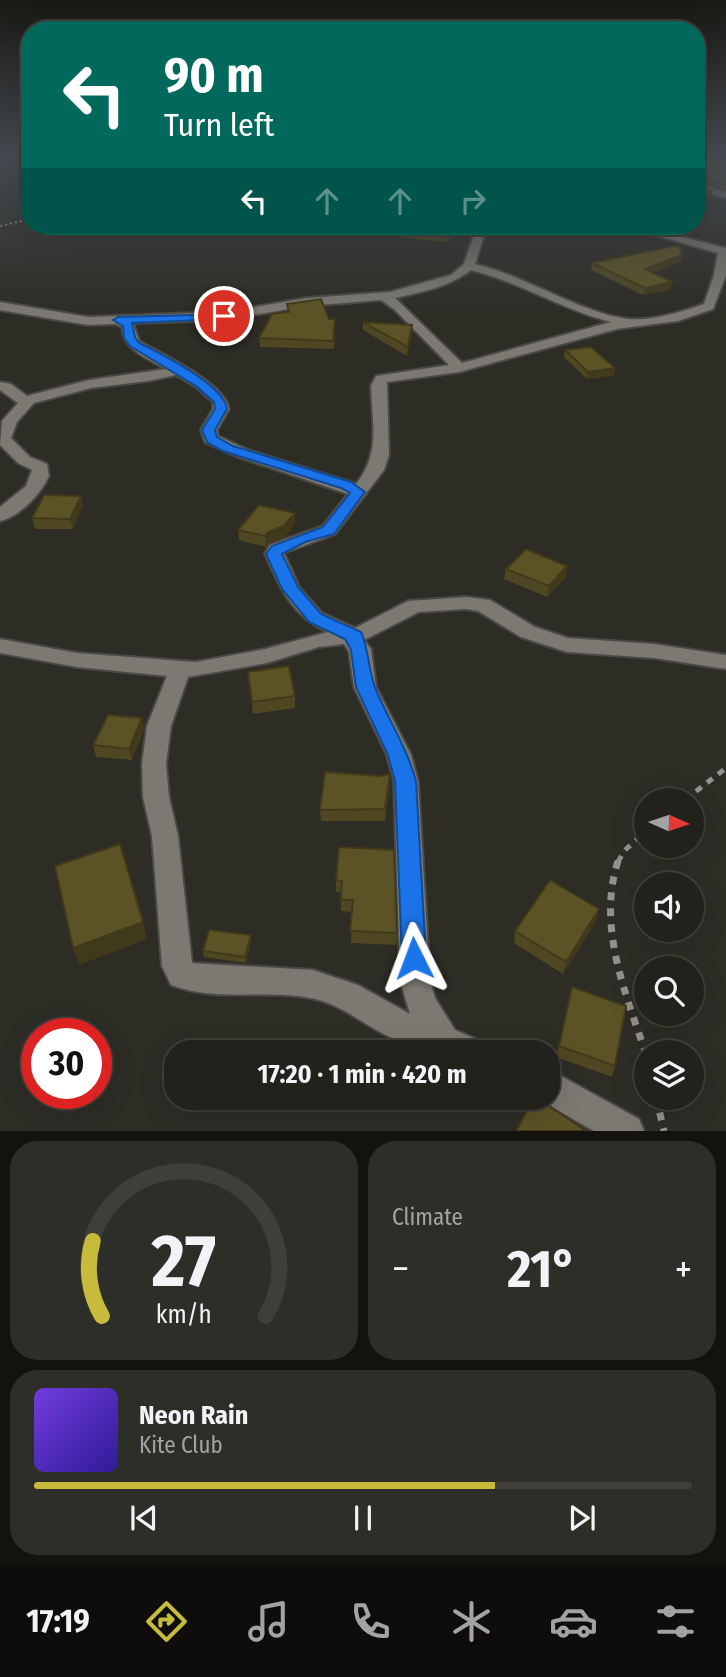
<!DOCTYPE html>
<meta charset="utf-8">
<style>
body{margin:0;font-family:"Fira Sans Condensed",sans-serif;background:#2e2e29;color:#f1f3f6;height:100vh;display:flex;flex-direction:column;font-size:26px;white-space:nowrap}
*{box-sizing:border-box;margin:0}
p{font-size:23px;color:#a2a3a3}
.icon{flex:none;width:38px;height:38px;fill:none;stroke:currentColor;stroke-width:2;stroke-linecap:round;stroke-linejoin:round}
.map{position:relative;height:1131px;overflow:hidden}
.sheet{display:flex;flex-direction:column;gap:10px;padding:10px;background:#13120f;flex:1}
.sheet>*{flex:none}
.guide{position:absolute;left:21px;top:21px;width:684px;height:214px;border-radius:28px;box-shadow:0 7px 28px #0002,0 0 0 2px #3f3e3b;background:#00695c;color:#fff;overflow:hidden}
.needle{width:46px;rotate:93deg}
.fabs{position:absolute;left:634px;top:788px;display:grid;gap:14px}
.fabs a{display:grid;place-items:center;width:70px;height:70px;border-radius:50%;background:#22211c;box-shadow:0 7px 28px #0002,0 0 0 2px #3f3e3b;font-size:35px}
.speed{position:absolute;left:21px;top:1018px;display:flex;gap:14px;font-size:35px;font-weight:700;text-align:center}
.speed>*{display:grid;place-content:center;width:91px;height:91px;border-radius:50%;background:#22211c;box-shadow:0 7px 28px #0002,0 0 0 2px #3f3e3b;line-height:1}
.speed .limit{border:10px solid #d22;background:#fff;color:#111}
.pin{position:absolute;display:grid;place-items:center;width:60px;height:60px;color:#fff;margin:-30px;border:4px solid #fff;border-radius:50%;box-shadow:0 2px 7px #0007}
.me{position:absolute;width:77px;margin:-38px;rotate:357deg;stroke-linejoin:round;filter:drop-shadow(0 0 5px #0008)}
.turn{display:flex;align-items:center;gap:24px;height:147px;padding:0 28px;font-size:32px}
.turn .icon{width:91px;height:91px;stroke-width:2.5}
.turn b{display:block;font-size:49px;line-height:60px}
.lanes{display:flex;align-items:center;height:66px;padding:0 28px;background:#0003;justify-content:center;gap:35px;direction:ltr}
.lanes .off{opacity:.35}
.big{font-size:52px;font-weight:700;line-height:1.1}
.sheet .tile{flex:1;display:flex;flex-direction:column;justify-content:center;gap:10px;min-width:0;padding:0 24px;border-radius:28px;background:#2e2e29}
.sheet .dial{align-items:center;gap:0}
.dial svg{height:182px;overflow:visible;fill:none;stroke:#3f3e3b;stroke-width:7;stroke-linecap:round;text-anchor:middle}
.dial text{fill:#f1f3f6;stroke:none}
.song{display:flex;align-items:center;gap:21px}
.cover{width:84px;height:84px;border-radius:10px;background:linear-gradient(135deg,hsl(260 70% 55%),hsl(250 70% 35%))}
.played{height:7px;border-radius:4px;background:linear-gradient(90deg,#c7bb3b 70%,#3f3e3b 70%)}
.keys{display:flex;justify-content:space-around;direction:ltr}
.heat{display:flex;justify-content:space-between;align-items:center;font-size:38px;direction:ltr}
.sheet .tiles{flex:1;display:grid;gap:10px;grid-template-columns:1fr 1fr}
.tile:last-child{grid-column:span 2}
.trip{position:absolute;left:164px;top:1040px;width:396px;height:70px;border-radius:28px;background:#22211c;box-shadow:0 7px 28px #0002,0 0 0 2px #3f3e3b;font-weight:700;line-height:70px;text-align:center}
.tabs{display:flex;height:112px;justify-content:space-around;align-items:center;background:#0e0d0b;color:#a2a3a3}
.tabs .icon{width:49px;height:49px}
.tabs .selected{color:#c7bb3b}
.tabs b{font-size:32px;color:#f1f3f6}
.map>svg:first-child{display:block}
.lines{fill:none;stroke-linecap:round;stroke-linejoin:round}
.minor-casing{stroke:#4a4943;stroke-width:4}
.path-far2{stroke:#92918c;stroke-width:2;stroke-dasharray:2.5 2.5;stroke-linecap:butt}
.path-far1{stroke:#92918c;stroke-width:5;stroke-dasharray:7 7;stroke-linecap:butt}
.path{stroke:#92918c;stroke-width:7;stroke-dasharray:8 8;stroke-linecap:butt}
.minor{fill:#7b7971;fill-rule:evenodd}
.wall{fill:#4e4721}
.shaded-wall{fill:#403a1b}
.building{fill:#5b5326;stroke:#403a1b;stroke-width:2}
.route{fill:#1a73e8;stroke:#114b97;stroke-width:2}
</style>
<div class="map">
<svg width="726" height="1131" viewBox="0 0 726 1131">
<rect width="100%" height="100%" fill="#2d2c25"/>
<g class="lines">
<g class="minor-casing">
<path id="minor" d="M696,184L726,192V198L696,190Z
M477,226H487L475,264C526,276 582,314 629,319C653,321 681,312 704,304L714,275L718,253L623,226H639L726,248V275L713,309L678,321L617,329L459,372L387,382L389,455L384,470L335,534L284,553L299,587L322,613L355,628L408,601L466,597L490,600L535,627L568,638L654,644L726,655V669L654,658L567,652L521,637L478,611L466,609L419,612L364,640L371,649L376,687L411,755L418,781L430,980L435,998L455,1030L481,1041L486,1052C444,1052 420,1053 382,1033C359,1021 341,1005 315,999C268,988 217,1003 171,985L162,966L152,836L143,797L142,764L147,726L167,676L77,667L0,653V639L77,653L196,662L265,649L328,632C292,616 280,588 265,554L270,545L323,526L348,494L236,456L205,442L201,430L213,409V402L195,386L176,375L148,381L91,388L34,403L17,422L11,438L30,457L47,464L49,476C41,494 19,517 0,521V507L26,486L32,470L18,463L0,445L2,421L18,403L0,390V382L11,384L27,396L89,380L166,369C147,358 123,350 122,327L116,324L88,325L0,310V302L88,317L224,312L307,298L390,292L451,275L464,264ZM471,270C520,282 563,310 611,322L462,363L395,298C422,292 449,287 471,270ZM381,300L395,310L449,365L376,376L371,386C372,423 381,453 356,484L248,450L218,436L217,430L229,409C225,383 161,354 139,341L133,323L224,320L307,306ZM344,644L349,651L354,687L387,755L394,781L400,980L410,1014L358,985L313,970L192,963L178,836L169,797L166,764L171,726L188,677L267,663L319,647Z
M548,1069L639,1119L644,1131H594L536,1098L548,1097Z"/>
</g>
<path class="path-far2" d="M0,226L30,219"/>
<path class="path-far1" d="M685,800L726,768
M618,862L624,851L646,831"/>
<path class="path" d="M618,861C597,926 625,992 646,1054
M656,1097L664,1131"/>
<use href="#minor" class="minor"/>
</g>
<path class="wall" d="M696,156H726V191L697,181Z
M696,186L712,191L711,197L706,199L696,197Z
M462,226L447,242L361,233V229Z
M682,255L680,262L652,273L670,290L643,295L591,270L592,263Z
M287,304L329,319L335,328L334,349L260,347L259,338L288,312Z
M363,322L412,333L407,356L363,330Z
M565,350L614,376L587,379L564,357Z
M81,496L83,506L73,529H35L32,518Z
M295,523L285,537L269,543L266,547L239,540L238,530Z
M567,566L566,577L547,597L504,579L506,569Z
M248,672L295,696V708L253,714Z
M142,718L144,730L132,760L96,757L93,745Z
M390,785L385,821H321L320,810Z
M339,847L397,933L396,945L351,943L352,912L341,911V892H336V880Z
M599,909L596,921L563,974L514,943L515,931Z
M251,935V941L246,963L204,957L203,951Z
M572,987L615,1066L612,1077L556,1057Z"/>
<path class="shaded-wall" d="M712,191L711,197L706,199L708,193Z
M458,226H462L447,242V237Z
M682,255L680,262L643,276L645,269Z
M672,282L670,290L643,295L645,288Z
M412,325V333L407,356L408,347Z
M615,368L614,376L587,379L588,372Z
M81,496L83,506L73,529L70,519Z
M295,513V523L285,537L269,543L266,547L265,536L268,532Z
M567,566L566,577L547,597L549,586Z
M142,718L144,730L132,760L129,749Z
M390,774V785L385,821V809Z
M599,909L596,921L563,974L566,962Z
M143,922L147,939L79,965L73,948Z
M251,935V941L246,963L245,957Z"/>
<path class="building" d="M696,156H726V185L698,176L696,177Z
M696,186L712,191L708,193L696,190Z
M363,226H458L447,237L361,229Z
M679,245L682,255L645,269L672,282L645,288L592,263Z
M321,299L329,319H335L333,341L259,338L272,314L289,312L287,304Z
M363,322L412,325L408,347Z
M591,347L615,368L588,372L565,350Z
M44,495L81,496L70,519L32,518Z
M259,505L295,513L284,526L268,532L265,536L238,530Z
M526,549L567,566L549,586L506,569Z
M289,666L295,696L252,702L248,672Z
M108,715L142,718L129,749L93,745Z
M325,772L379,776L390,774L385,809L320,810Z
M120,844L143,922L73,948L55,866Z
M339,847L394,850L397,933L350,931L353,900H341L342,881L336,880Z
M550,880L599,909L566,962L515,931Z
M209,930L251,935L245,957L203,951Z
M572,987L626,1006L615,1066L559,1046Z
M535,1097H536L586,1131H516Z"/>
<linearGradient id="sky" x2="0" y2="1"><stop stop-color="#191814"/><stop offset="0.5" stop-color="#464b51"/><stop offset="1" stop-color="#464b51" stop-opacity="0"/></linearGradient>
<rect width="726" height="314" fill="url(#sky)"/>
<path class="route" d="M228,314V318L224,319L132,323L135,337L138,342C160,354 224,384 227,409L215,430L217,437L233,446L351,482L365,492L334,534L305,542L282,554L298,587L321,614L361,632C369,649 368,671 376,690C389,721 407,748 416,781L426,958L423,967L414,970L405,967L402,958L395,781L388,755L356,687L351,650L345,639L309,622L282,589L266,554L272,546L323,527L350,493L341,488L223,451L207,442L202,430L215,409L214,402L196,386L130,346L124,338L123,326L113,320L118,317Z"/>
</svg>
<div class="fabs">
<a><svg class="needle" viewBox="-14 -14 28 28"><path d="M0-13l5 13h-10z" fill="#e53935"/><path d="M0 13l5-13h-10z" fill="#a2a3a3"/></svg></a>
<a><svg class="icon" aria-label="sound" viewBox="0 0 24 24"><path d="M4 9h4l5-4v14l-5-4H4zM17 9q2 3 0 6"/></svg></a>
<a><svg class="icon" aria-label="search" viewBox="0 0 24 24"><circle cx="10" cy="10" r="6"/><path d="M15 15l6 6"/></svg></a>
<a><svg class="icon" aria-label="layers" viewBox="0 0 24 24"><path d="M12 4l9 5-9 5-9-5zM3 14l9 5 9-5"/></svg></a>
</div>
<div class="speed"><div class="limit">30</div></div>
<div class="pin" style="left:224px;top:316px;background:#d93025"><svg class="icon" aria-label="arrive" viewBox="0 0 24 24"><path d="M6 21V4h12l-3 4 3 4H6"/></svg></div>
<svg class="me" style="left:414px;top:958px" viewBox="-20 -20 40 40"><path d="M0-17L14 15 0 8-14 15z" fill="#1a73e8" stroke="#fff" stroke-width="4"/></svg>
<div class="trip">17:20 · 1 min · 420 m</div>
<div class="guide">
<div class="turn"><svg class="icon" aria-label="left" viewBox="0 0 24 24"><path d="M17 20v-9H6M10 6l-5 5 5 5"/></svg><div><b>90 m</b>Turn left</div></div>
<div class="lanes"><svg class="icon" aria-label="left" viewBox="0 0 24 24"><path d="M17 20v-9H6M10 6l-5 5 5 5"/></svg><svg class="icon off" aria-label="ahead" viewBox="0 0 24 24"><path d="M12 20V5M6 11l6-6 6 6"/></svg><svg class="icon off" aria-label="ahead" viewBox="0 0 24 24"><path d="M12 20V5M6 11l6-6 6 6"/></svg><svg class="icon off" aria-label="right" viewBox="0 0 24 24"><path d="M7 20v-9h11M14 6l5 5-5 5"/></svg></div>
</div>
</div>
<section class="sheet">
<div class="tiles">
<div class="tile dial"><svg viewBox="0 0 100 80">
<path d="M14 69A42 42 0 1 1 86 69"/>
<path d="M14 69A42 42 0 0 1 10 36" stroke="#c7bb3b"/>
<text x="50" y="56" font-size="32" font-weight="700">27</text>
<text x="50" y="72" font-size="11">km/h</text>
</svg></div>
<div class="tile"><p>Climate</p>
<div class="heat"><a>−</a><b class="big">21°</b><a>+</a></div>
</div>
<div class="tile">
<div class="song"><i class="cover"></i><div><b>Neon Rain</b><p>Kite Club</p></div></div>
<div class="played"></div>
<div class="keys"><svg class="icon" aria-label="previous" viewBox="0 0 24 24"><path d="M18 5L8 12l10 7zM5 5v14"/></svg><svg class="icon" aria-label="pause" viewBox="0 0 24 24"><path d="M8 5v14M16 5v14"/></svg><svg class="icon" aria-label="next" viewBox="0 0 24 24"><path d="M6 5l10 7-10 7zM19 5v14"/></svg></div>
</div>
</div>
</section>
<nav class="tabs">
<b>17:19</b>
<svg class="icon selected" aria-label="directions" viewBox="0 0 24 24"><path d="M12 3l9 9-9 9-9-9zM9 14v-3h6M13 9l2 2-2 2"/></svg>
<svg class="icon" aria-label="music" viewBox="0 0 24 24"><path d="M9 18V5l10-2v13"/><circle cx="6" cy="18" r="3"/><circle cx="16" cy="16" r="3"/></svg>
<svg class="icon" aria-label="phone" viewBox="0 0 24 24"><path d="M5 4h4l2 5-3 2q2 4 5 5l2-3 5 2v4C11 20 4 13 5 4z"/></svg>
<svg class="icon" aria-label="climate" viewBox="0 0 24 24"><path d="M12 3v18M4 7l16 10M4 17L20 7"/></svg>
<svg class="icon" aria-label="car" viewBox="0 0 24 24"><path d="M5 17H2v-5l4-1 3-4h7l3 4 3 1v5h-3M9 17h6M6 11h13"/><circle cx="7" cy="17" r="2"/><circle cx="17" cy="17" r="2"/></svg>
<svg class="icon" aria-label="filters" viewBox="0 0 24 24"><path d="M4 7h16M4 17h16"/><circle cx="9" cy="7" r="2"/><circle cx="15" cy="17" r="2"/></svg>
</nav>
